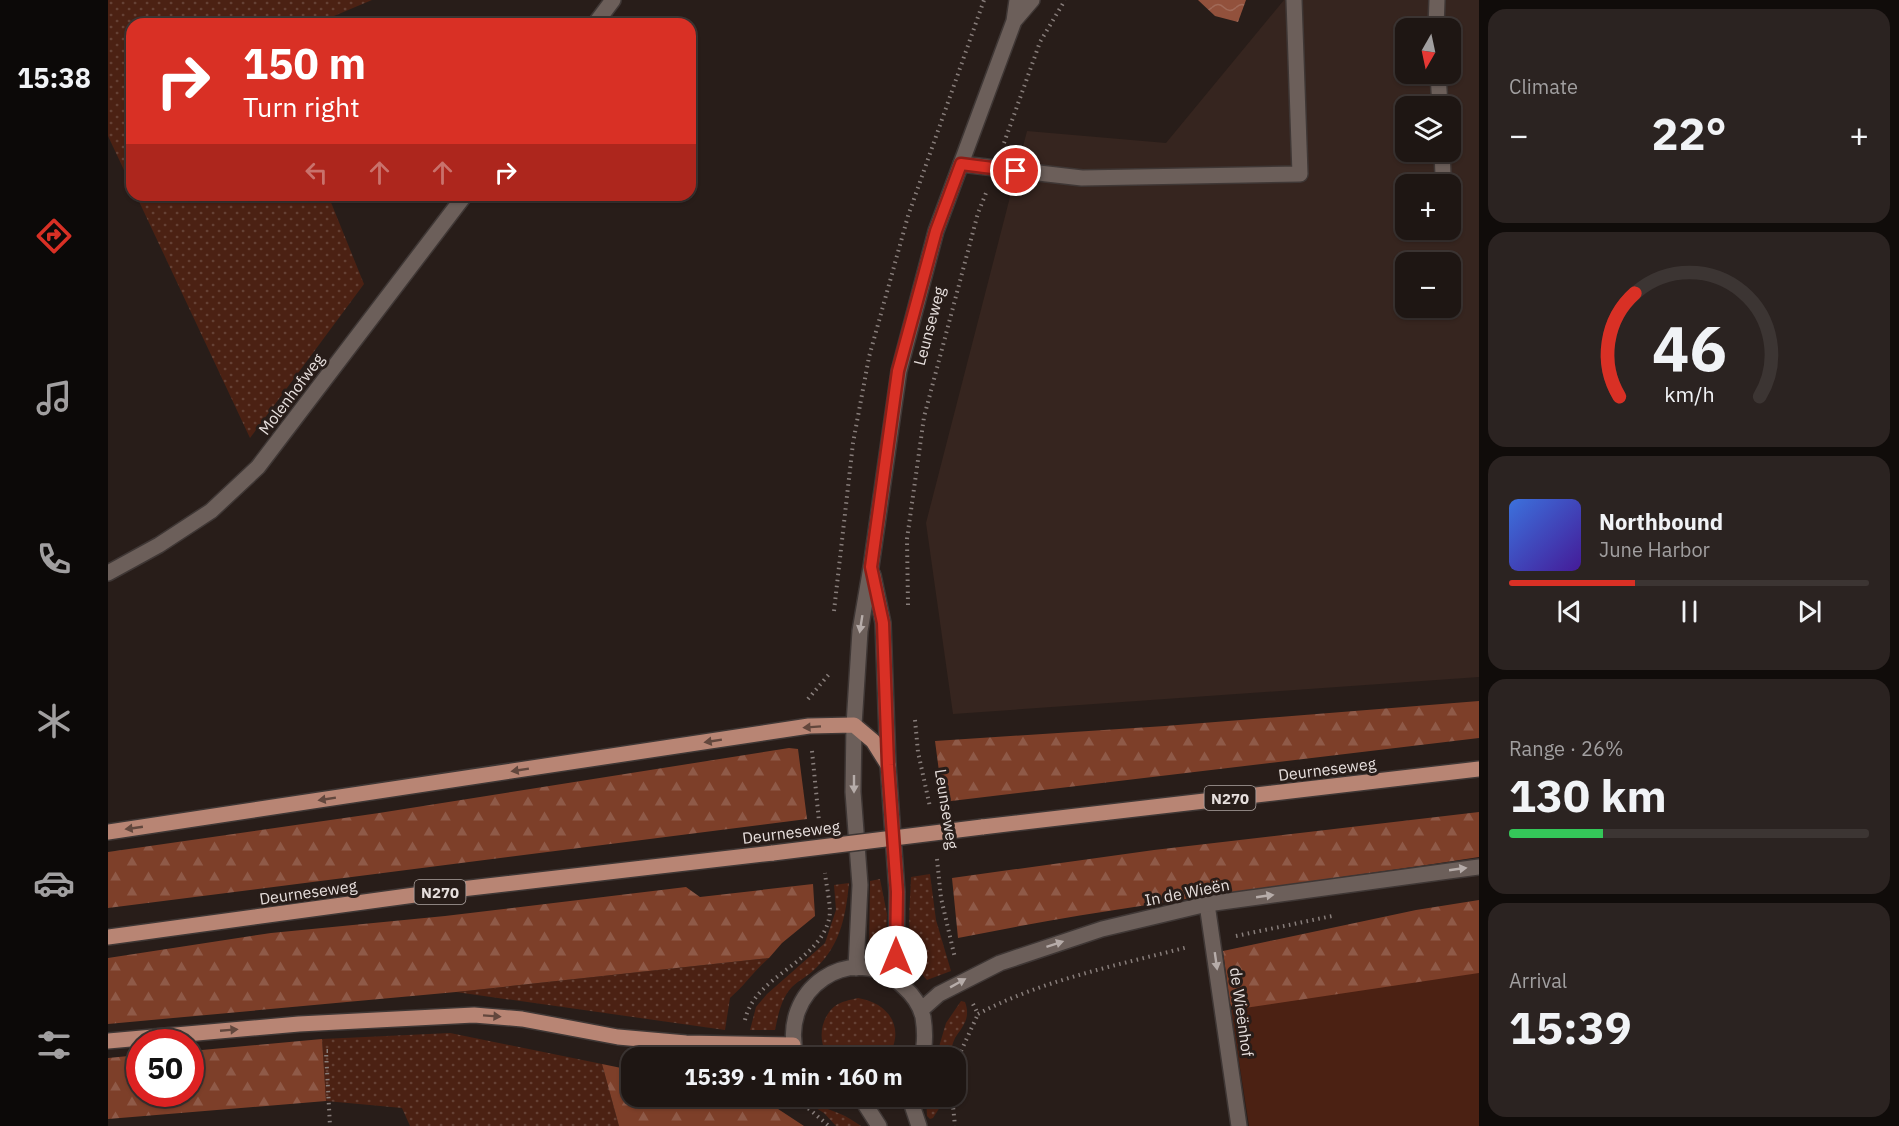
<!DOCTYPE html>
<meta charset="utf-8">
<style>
body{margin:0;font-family:"IBM Plex Sans",sans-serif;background:#2b2321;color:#f1f3f6;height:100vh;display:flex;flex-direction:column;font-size:22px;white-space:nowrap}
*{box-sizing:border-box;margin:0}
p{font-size:20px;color:#a19fa0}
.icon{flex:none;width:33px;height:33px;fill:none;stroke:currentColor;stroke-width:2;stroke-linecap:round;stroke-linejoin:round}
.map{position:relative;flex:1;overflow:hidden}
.panel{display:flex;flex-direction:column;gap:9px;padding:9px;background:#100c0a;width:420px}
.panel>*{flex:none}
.guide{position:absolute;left:18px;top:18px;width:570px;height:183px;border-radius:18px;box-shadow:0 2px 4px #0004,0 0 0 2px #3c3533;background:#d93025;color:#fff;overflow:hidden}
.needle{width:39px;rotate:189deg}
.controls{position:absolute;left:1287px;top:18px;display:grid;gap:12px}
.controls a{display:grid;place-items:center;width:66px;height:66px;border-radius:12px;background:#1e1613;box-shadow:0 2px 4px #0004,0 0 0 2px #3c3533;font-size:30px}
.speed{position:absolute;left:18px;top:1029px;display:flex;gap:12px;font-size:30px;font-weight:700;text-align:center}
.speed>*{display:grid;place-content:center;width:78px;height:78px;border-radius:50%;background:#1e1613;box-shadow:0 2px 4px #0004,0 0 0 2px #3c3533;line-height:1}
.speed .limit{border:9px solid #d22;background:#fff;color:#111}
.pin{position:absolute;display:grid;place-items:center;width:51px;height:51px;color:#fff;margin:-26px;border:3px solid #fff;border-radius:50%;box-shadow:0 2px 6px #0007}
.me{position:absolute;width:66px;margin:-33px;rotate:0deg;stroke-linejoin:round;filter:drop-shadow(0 0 4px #0008)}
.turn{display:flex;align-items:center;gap:21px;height:126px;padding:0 18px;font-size:27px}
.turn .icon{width:78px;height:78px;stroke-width:2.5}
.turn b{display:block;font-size:42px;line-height:51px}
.lanes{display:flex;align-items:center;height:57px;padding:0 18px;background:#0003;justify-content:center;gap:30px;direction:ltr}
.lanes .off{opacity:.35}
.big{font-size:45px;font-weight:700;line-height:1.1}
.panel .tile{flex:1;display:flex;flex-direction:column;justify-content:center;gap:9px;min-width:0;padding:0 21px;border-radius:18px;background:#2b2321}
.panel .dial{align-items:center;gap:0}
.dial svg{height:156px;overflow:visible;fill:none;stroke:#3c3533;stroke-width:7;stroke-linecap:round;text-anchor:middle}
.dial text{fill:#f1f3f6;stroke:none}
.song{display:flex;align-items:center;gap:18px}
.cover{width:72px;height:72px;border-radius:9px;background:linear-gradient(135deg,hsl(220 70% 55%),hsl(260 70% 35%))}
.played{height:6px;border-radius:3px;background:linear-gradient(90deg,#d93025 35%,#3c3533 35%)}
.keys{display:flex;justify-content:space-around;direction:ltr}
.heat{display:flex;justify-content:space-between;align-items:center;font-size:33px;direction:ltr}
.charge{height:9px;border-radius:4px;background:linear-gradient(90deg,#34c759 26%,#3c3533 0)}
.trip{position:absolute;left:513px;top:1047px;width:345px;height:60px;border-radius:18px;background:#1e1613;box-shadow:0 2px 4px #0004,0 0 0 2px #3c3533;font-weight:700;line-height:60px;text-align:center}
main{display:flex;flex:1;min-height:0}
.tab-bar{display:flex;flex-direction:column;width:108px;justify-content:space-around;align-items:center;background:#0c0908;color:#a19fa0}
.tab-bar .icon{width:42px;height:42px}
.tab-bar .active{color:#d93025}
.tab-bar b{font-size:27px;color:#f1f3f6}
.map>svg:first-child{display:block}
.built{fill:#36251f;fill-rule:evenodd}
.grass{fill:url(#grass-dots)}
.forest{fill:url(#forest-firs)}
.pitch{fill:#4b2113}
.water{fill:url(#water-waves)}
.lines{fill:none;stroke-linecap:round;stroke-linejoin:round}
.service-casing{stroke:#3f3735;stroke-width:18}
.minor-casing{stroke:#3f3735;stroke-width:18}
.secondary-casing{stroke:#3f3735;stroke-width:18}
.primary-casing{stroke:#3f3735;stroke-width:18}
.path{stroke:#887e7b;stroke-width:4;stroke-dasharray:1.5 4.5;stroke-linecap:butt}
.service{stroke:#6c5f5a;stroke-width:15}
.minor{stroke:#6c5f5a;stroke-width:15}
.secondary{stroke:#6c5f5a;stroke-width:15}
.primary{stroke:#b88574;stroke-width:15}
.primary-bridge-casing{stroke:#3f3735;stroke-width:18;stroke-linecap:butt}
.primary-bridge{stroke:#b88574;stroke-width:15}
.oneway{fill:#b6aca9}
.oneway2{fill:#62473d}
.route-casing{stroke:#8d1f18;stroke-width:15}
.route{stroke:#d93025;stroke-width:10}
.labels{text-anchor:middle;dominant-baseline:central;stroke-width:6;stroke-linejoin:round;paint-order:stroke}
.shield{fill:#281d19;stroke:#aea5a2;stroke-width:1.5}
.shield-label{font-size:15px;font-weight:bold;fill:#e7dfdd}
.street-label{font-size:16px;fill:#e7dfdd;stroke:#281d19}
</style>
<main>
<nav class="tab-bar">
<b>15:38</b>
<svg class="icon active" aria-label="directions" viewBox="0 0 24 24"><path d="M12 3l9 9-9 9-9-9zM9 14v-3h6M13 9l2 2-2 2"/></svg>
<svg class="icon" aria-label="music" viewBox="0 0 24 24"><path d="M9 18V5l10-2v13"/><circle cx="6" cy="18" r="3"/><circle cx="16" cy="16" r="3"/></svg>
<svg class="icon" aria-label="phone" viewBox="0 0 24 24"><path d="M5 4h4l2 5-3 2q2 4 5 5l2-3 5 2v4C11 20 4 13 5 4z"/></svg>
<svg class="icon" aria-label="climate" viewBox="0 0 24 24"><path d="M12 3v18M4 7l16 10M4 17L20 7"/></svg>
<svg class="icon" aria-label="car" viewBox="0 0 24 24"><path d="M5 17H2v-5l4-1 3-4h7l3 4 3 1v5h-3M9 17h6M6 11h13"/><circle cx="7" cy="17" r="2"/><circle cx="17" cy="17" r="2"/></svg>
<svg class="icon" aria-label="filters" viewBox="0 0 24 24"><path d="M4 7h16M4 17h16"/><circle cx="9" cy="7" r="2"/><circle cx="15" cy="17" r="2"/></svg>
</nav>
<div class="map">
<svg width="1371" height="1126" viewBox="0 0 1371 1126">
<defs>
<pattern id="grass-dots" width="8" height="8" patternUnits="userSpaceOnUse" patternTransform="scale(1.5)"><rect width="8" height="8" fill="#4b2113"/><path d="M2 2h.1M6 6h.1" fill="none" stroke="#654135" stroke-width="1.8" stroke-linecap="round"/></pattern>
<pattern id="forest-firs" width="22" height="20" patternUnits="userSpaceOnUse" patternTransform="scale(1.5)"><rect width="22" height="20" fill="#7d3f29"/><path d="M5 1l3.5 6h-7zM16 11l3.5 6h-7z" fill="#8f5a48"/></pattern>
<pattern id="water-waves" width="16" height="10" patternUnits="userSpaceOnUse" patternTransform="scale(1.5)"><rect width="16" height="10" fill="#92513c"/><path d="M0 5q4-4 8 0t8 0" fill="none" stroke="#a16a58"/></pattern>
</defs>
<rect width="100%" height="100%" fill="#281d19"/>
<path class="built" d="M1176,0H1371V677L845,714L818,523L919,131L1058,143ZM1298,28H1342V74H1298ZM1298,106H1342V152H1298ZM1298,184H1342V230H1298ZM1298,262H1342V308H1298Z"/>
<path class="grass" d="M0,0H264L207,24H24V187L0,136Z
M28,195H220L256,284L142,438Z
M822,874L828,920L843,971L819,980C795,954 802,909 803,877Z
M772,879L779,914L778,950L761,949L762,881Z
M741,883C738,914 733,944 709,967C702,975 691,980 684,987C673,998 670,1016 667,1030H642L648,1007L659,994L717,943L728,910L726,885Z
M661,958C647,970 637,985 622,998L617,1030L348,992Z
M750,998C781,1003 798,1028 780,1057H721C709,1042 712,1018 727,1006C734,1001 742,1000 750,998Z
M853,1001L857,1002C863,1018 855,1026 847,1038C844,1044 843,1051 841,1057H828L838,1023Z
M342,1033L494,1064L511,1126H302L294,1108L218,1101L214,1039Z
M690,1097H698C709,1108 724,1109 737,1116C743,1119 748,1123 753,1126H728L716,1113Z
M818,1097H832V1107L825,1118L822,1119L819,1116Z"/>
<path class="forest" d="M1371,701V738L835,802L827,741L1057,726Z
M681,748L690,749L699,819L0,908V852L271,813Z
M1371,812V857C1197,884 1022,903 850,938L844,878L1046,850Z
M705,884L707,916L674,943L661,958L348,992L0,1024V958L163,933L337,916L578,887L592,897Z
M1371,900V978L1127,1010L1122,1004L1115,951L1308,910Z
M214,1039L218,1101L0,1119V1058L31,1055L32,1094H82L83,1051Z
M494,1064L523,1070L524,1096L641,1097L667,1107L696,1126H511Z"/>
<path class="pitch" d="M1371,973V1126H1141L1123,1010Z"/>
<path class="water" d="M1090,0H1138L1130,22L1107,16Z"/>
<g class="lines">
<g class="service-casing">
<path id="service" d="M1328,28L1329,0
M1330,74L1332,106
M1334,152L1335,175
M853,164L974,178L1192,174L1186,0"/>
</g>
<g class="minor-casing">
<path id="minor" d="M487,24L505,0
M0,573L51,545L103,511L150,467L357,195
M1099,904L1131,1126"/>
</g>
<g class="secondary-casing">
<path id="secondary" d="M906,21L924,0
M765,575L775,623L780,765L789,892L788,979
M748,968L752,885L745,792L746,725L752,631L763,567L791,371L828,231L906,21L909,0
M813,1010L831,994L892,963L994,929L1099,904L1371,867
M689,1058C668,990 745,937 796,987C805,995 812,1005 815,1017C817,1030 818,1045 813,1058
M730,1096L755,1101L771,1096
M801,1096L811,1126
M755,1101L771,1126"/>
</g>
<g class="primary-casing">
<path id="primary" d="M874,827L1371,769
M0,832L701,726L746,725L765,741L780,765
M0,937L336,891L665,853
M0,1041L191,1024L366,1015L414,1019L510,1037L578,1043L685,1045"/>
</g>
<path class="path" d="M896,143L932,42L957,0
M800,605L799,539L816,417L870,213L878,193
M726,611L745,443L761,357L800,216L876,0
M700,699L722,673
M807,720L810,752L822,807
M704,751L711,821
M829,859L833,898L847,958
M1128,936L1224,916
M865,1004L870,1014
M870,1014C934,980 1010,965 1080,947
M637,1020C647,975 710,964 721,919C724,908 718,885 717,873
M220,1051H218L222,1126
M848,1062L870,1014
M680,1096L694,1103L721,1126
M844,1096L847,1126"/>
<use href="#service" class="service"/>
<use href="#minor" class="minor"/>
<use href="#secondary" class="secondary"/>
<use href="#primary" class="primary"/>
<g class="primary-bridge-casing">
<path id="primary-bridge" d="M665,853L874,827"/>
</g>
<use href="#primary-bridge" class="primary-bridge"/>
</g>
<defs><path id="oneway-solid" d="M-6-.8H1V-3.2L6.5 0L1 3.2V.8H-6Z" transform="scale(1.5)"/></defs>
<g class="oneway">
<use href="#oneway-solid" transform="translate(753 624) rotate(99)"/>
<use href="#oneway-solid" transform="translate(746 784) rotate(90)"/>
<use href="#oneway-solid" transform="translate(1350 869) rotate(-8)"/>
<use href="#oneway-solid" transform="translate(1157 896) rotate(-8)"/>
<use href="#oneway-solid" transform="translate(947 944) rotate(-18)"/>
<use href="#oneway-solid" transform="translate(1108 961) rotate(82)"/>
<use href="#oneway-solid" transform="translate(850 983) rotate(-29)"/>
</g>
<g class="oneway2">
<use href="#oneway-solid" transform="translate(704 727) rotate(176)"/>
<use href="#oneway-solid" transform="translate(605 741) rotate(171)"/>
<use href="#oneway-solid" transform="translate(412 770) rotate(171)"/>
<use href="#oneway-solid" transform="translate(219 799) rotate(171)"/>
<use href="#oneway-solid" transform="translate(26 828) rotate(172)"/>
<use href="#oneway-solid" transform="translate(384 1016) rotate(4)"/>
<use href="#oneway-solid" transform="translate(121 1030) rotate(-5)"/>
</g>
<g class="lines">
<g class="route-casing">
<path id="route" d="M788,957L789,892L780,765L775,623L763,567L790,371L828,231L853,164L908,171"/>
</g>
<use href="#route" class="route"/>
</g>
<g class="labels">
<g class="shield">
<rect x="1096.5" y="786" width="51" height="24" rx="4.5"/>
<rect x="306.5" y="880" width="51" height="24" rx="4.5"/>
</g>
<g class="shield-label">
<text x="1122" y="798">N270</text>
<text x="332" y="892">N270</text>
</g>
<g class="street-label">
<text transform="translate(821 326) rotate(-75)">Leunseweg</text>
<text transform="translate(183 394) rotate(-53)">Molenhofweg</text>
<text transform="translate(1219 769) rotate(-7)">Deurneseweg</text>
<text transform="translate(839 809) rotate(81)">Leunseweg</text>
<text transform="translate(683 832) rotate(-7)">Deurneseweg</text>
<text transform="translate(200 892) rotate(-8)">Deurneseweg</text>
<text transform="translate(1079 892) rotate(-11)">In de Wieën</text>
<text transform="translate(1134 1012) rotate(82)">de Wieënhof</text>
</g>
</g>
</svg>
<div class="controls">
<a><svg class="needle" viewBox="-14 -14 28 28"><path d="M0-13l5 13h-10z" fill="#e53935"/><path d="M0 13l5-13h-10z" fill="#a19fa0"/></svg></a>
<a><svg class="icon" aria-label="layers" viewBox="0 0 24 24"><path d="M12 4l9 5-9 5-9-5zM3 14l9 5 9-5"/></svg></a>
<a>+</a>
<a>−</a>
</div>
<div class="speed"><div class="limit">50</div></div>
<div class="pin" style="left:908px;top:171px;background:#d93025"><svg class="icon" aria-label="arrive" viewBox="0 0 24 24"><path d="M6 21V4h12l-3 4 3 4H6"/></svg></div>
<svg class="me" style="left:788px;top:957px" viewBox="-20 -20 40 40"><circle r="19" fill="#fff"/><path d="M0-13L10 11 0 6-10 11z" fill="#d93025"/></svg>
<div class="trip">15:39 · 1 min · 160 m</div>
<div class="guide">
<div class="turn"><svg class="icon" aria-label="right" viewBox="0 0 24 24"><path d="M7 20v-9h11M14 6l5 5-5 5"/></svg><div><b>150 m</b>Turn right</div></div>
<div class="lanes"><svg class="icon off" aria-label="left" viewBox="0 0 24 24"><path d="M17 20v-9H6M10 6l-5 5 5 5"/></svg><svg class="icon off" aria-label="ahead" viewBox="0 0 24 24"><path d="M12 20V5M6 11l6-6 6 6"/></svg><svg class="icon off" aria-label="ahead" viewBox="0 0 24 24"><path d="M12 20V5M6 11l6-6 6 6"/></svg><svg class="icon" aria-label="right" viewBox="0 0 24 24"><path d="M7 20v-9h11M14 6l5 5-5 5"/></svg></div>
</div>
</div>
<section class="panel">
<div class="tile"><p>Climate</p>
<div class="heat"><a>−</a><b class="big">22°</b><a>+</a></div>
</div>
<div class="tile dial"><svg viewBox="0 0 100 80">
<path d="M14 69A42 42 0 1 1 86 69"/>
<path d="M14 69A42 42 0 0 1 22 16" stroke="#d93025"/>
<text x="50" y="56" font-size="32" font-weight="700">46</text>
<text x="50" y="72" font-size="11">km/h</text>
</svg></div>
<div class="tile">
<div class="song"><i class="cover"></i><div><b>Northbound</b><p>June Harbor</p></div></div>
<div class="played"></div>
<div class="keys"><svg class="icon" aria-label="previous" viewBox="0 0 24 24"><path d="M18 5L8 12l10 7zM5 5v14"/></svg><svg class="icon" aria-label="pause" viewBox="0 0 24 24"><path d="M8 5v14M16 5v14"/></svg><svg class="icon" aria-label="next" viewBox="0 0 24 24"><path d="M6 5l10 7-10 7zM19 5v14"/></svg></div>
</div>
<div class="tile"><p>Range · 26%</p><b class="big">130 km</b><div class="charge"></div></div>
<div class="tile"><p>Arrival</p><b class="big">15:39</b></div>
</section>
</main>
